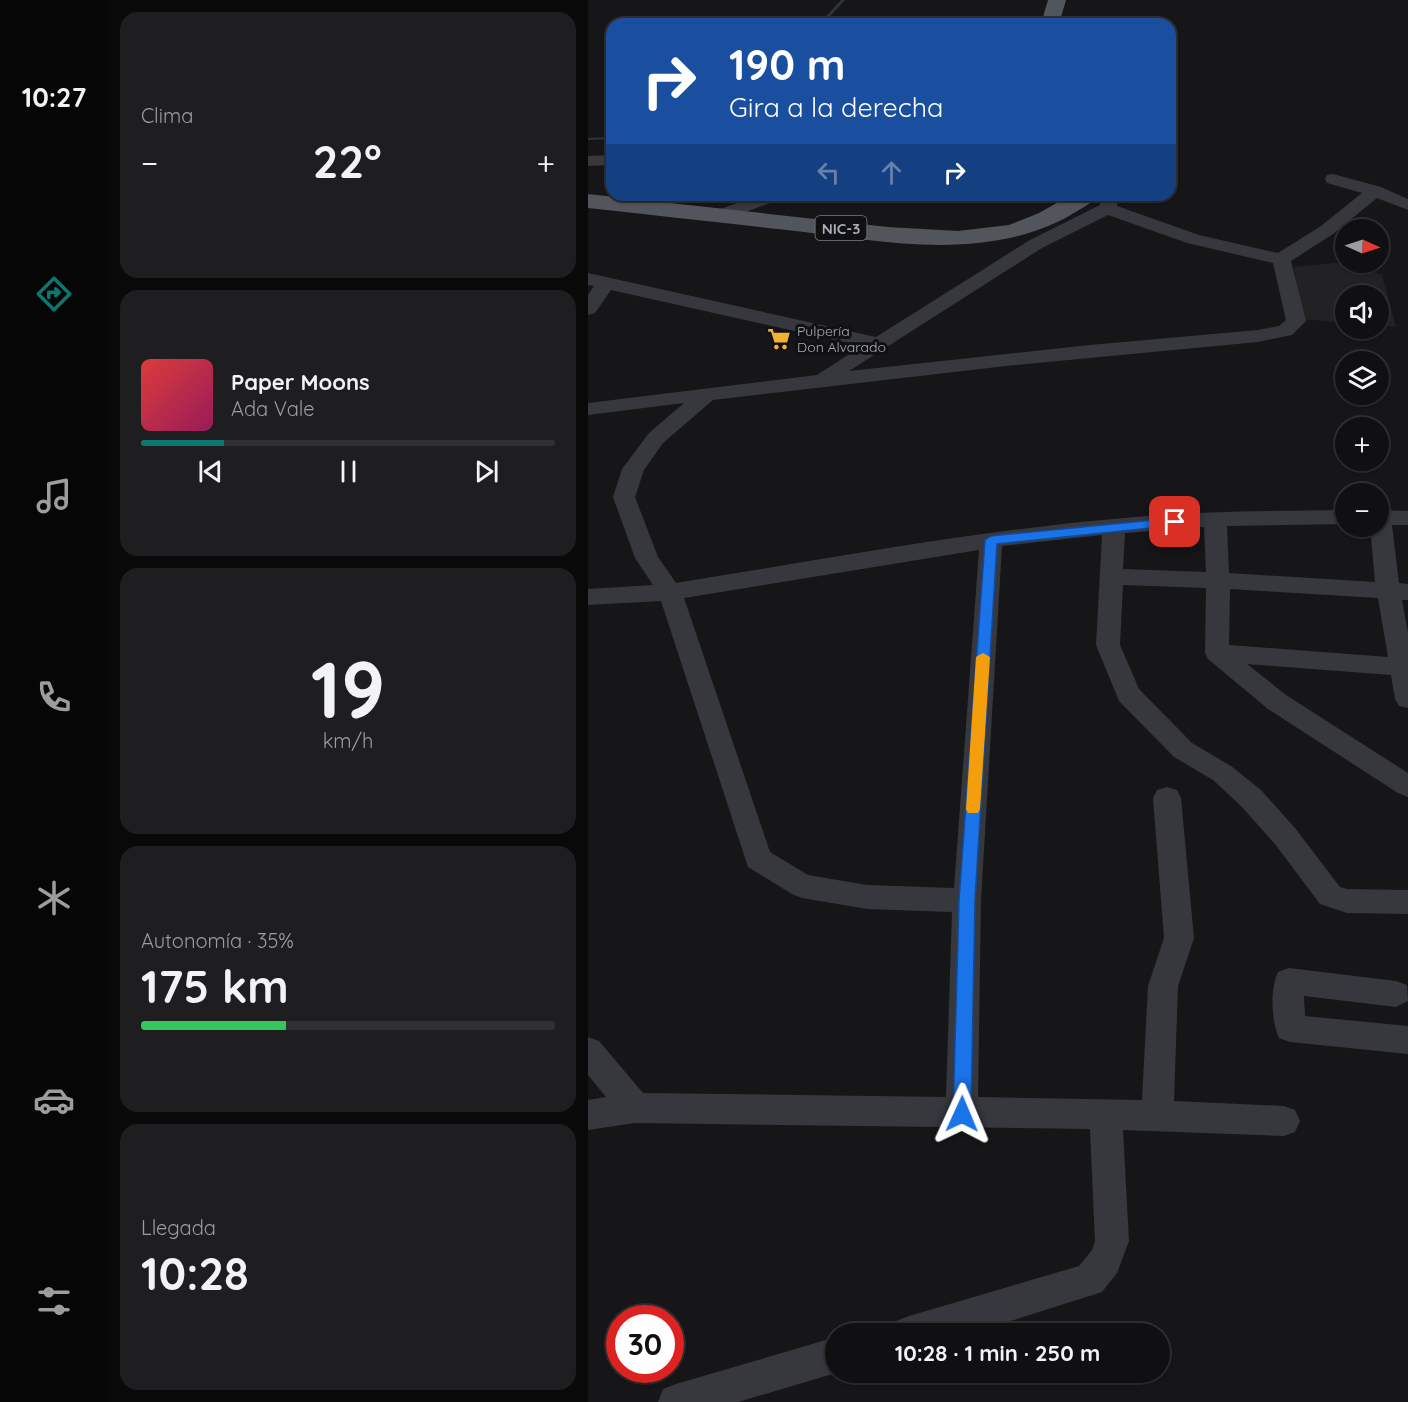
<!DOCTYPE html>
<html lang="es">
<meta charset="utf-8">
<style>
body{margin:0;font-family:Quicksand,sans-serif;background:#1e1e20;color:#f1f3f6;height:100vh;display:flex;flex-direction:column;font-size:22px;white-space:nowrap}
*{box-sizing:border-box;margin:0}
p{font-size:20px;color:#9c9d9f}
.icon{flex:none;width:33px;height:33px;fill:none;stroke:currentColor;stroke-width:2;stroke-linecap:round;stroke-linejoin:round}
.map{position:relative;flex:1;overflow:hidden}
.side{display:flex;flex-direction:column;gap:12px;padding:12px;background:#09090a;width:480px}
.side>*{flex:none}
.guide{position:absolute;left:18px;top:18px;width:570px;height:183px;border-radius:18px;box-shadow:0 2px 4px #0004,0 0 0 2px #303032;background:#1a4fa0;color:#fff;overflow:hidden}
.needle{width:39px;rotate:93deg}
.buttons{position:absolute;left:747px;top:219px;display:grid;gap:12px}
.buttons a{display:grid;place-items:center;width:54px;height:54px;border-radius:50%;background:#101012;box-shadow:0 2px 4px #0004,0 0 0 2px #303032;font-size:30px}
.speed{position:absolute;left:18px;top:1305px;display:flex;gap:12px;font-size:30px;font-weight:700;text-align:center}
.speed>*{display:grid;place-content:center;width:78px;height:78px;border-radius:50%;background:#101012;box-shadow:0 2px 4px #0004,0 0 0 2px #303032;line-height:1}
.speed .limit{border:9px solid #d22;background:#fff;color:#111}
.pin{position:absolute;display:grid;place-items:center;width:51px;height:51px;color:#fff;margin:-26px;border-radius:12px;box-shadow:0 3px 9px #0006}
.me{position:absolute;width:66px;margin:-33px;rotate:1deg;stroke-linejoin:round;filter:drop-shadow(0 0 4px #0008)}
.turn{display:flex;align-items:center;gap:21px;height:126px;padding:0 24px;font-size:27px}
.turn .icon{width:78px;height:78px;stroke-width:2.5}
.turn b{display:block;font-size:42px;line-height:51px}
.lanes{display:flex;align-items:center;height:57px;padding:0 24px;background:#0003;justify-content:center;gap:30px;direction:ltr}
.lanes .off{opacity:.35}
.big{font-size:45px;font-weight:700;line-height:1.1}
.side .tile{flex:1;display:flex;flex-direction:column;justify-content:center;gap:9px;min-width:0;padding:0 21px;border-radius:18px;background:#1e1e20}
.side .dial{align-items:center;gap:0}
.dial b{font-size:78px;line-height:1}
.song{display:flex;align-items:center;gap:18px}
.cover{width:72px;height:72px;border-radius:9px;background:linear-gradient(135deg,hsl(0 70% 55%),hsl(330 70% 35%))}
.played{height:6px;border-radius:3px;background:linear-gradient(90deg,#0f766e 20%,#303032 20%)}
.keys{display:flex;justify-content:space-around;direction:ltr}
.heat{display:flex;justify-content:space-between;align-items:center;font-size:33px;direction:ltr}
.charge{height:9px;border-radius:4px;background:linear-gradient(90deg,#34c759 35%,#303032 0)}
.trip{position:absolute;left:237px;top:1323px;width:345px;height:60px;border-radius:30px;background:#101012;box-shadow:0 2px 4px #0004,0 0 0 2px #303032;font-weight:700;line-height:60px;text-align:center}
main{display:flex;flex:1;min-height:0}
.dock{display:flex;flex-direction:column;width:108px;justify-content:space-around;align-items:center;background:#060607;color:#9c9d9f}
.dock .icon{width:42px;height:42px}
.dock .selected{color:#0f766e}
.dock b{font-size:27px;color:#f1f3f6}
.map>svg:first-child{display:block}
.built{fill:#222225}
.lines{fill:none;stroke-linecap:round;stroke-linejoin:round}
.stream{fill:#2c353c;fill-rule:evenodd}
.street{fill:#37383d;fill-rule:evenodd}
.primary{fill:#53555c;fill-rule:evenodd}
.route{fill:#1a73e8;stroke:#114b97;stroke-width:1.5}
.slow{fill:#f59e0b}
.labels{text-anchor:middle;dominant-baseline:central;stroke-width:6;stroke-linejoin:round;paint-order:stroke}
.far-poi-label{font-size:14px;fill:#a8adb8;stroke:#111113;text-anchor:start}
.shield{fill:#111113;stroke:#7b7e86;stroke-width:1.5}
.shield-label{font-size:15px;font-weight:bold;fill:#a8adb8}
</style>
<main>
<nav class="dock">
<b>10:27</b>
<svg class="icon selected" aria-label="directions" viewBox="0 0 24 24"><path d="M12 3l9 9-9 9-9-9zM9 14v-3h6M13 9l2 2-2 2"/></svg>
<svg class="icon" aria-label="music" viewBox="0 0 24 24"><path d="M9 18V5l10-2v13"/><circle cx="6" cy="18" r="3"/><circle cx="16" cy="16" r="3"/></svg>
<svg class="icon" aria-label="phone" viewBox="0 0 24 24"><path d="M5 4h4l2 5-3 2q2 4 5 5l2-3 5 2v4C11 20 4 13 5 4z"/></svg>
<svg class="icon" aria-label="climate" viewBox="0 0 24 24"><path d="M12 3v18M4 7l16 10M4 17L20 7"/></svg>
<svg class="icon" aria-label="car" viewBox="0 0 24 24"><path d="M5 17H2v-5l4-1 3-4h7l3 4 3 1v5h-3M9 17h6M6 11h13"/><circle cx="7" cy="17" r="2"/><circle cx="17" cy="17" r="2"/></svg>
<svg class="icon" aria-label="filters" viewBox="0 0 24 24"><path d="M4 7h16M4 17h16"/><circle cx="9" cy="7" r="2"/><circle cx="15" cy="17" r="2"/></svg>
</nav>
<section class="side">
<div class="tile"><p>Clima</p>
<div class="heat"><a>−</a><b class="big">22°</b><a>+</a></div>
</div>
<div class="tile">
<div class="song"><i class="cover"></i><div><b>Paper Moons</b><p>Ada Vale</p></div></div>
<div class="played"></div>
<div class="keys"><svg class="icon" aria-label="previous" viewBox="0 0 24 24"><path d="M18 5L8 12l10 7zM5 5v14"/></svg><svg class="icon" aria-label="pause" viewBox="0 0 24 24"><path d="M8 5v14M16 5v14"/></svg><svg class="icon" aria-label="next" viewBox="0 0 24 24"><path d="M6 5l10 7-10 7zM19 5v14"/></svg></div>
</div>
<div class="tile dial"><b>19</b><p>km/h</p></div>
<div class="tile"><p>Autonomía · 35%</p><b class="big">175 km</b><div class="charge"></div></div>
<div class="tile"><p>Llegada</p><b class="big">10:28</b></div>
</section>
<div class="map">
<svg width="820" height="1402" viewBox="0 0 820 1402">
<rect width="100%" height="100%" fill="#161618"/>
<path class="built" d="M757,262L794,275L808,327L791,325L790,296H758L757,323L714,319L706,267Z"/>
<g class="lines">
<path class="stream" d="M253,0H257L235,24H231Z
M24,137V139L0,140V138Z"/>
<path class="street" d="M373,19L378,20L380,24H366L368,20Z
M24,155V165L0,166V156Z
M745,174L793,187L820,199V210L789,198L745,234L703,261L718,321L704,335L670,342L418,366L125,400L75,443L56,470L47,497L70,557L88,583C233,560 379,532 525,519C603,511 680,511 758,510V524L639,526L641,573L787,582L782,526H790V510L820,511V525H804L811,583L820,584V600H814L820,633V708L811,706L807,699L803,675L659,664L698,695L820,773V797L810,793L680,709L620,659L617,653L618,588L535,585L532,645L551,689L604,743L643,766L673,790L707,828L752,887L759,889L820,890V914L759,913L732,904L687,844L653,806L625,780L586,757L531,701L508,645L514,535L414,546L393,900L390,1097L554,1100L560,986L576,938L565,798L569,790L579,787L589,790L593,798L606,938L590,986L586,1101L696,1106L707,1110L712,1121L707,1132L696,1136L535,1130L541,1241L529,1273L514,1292L382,1334H303L308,1321L321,1316L491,1266L504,1250L507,1241L502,1129L47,1123L0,1130V1100L18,1097L0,1075V1037L11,1041L55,1093L358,1097L364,912L279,909L214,898L204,894L160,867L73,601L0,605V589L65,585L47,558L25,497L34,469L61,433L96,403L0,415V403L229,375L274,346L23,290L7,313L0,315V295L6,286L0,285V273L288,337L442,240L512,205V195H530L529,206L611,235L690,253L733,226L774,193L739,183L737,179L739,175ZM520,215L599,243L685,263L698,320L691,326L670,330L502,345L261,371L454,248ZM616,527L618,572L535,569L537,533ZM391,550L366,888L279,885L220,875L182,852L96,598ZM642,589L790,598L800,657L641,645Z
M171,195H196L193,199L139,219H127L124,215L127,211Z
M701,968L808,981L819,985L820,1001L808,1007L716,996L717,1016L820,1026V1054L702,1042L691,1038C683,1021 682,989 690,972Z
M248,1337V1373L150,1402H70L75,1389L88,1384Z"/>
<path class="primary" d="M460,0H478L471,24H453Z
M0,194L300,227L370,231L421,225L451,213L483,195H510C504,204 490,210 481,216C392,265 285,239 190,229C127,222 63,215 0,208Z"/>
</g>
<path class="route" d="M587,518L593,522L591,525L409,544L387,900L383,1114L380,1119L374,1122L368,1119L365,1114L371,900L397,540L403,536Z"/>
<path class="slow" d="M395,653L402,657L392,809L390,813H380L378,809L388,657Z"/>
<defs>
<g id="supermarket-bare" transform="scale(1.8)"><path d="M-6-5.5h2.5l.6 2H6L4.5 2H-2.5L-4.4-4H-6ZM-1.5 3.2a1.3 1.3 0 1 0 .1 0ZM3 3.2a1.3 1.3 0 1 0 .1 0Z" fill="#f2b134" stroke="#111113" stroke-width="2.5" paint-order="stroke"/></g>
</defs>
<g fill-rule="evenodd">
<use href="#supermarket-bare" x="191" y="339"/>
</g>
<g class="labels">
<g class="far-poi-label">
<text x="209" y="331">Pulpería<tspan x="209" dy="16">Don Alvarado</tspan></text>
</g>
<rect class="shield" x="227.5" y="216" width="51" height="24" rx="4.5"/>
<g class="shield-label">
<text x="253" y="228">NIC-3</text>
</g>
</g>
</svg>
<div class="buttons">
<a><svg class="needle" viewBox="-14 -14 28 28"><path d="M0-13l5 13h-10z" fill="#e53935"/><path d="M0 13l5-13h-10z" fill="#9c9d9f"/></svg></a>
<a><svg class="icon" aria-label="sound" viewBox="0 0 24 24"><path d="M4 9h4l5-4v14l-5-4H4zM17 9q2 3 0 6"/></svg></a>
<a><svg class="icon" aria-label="layers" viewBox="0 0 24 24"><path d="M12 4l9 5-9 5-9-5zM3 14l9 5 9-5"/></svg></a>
<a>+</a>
<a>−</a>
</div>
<div class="speed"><div class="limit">30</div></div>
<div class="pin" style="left:587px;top:522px;background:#d93025"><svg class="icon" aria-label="arrive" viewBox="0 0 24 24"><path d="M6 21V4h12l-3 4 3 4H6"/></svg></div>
<svg class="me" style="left:374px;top:1114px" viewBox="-20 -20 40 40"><path d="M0-17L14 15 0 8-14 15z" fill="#1a73e8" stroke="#fff" stroke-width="4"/></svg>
<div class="trip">10:28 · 1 min · 250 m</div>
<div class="guide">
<div class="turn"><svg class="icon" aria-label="right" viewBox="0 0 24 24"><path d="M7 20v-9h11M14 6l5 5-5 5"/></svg><div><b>190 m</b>Gira a la derecha</div></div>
<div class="lanes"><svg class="icon off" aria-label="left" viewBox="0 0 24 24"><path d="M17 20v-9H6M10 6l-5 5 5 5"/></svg><svg class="icon off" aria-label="ahead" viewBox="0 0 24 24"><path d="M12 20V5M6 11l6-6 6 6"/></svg><svg class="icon" aria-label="right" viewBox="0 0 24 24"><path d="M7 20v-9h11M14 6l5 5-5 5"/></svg></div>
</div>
</div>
</main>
